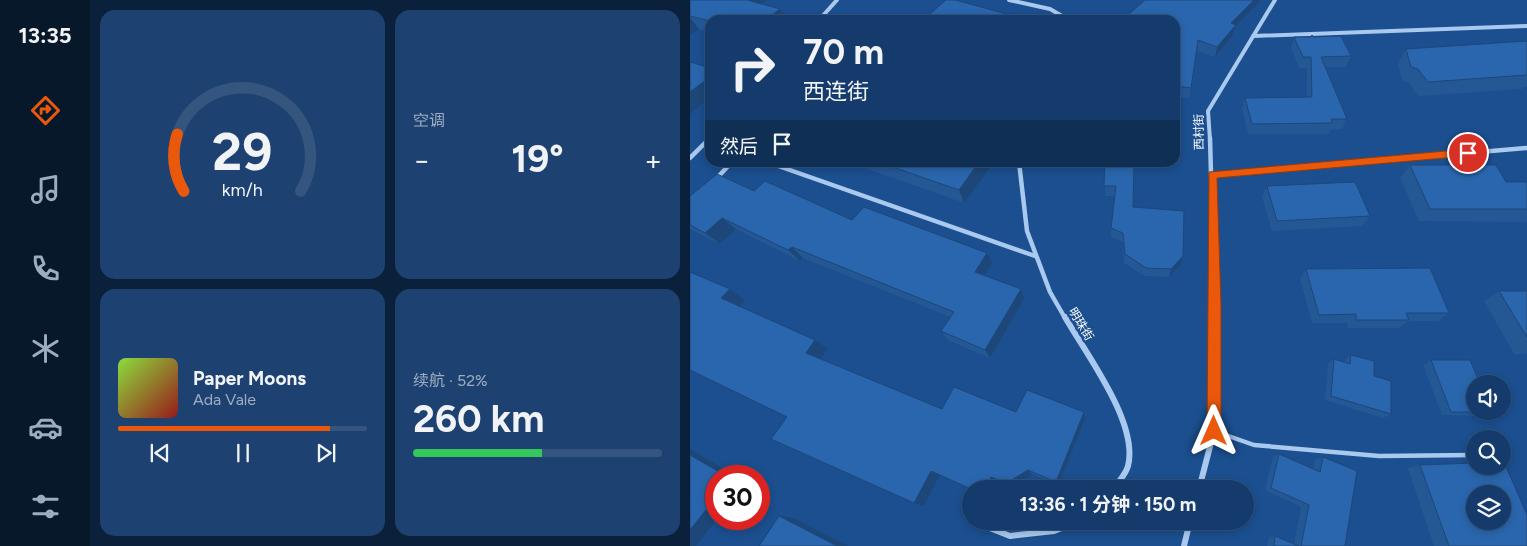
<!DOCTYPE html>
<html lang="zh">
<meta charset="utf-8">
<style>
body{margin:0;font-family:Figtree,"Noto Sans SC",sans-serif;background:#1d4271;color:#f1f3f6;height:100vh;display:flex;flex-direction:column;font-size:19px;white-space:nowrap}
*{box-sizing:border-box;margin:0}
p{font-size:16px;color:#9dadc1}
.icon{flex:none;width:28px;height:28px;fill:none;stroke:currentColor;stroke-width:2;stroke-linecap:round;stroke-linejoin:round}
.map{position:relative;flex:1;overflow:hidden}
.drawer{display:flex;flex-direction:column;gap:10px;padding:10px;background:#0b203b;width:600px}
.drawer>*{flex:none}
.hud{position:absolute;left:15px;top:15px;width:475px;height:152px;border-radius:15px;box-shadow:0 2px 8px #0003,0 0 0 1px #33557e;background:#143b6b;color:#f1f3f6;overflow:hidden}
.fabs{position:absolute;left:776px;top:375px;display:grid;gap:10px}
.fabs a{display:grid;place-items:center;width:45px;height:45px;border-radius:50%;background:#143b6b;box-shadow:0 2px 8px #0003,0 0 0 1px #33557e;font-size:25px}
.speed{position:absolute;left:15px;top:465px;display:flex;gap:10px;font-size:25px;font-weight:700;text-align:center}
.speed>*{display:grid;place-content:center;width:65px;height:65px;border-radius:50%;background:#143b6b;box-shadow:0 2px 8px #0003,0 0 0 1px #33557e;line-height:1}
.speed .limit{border:8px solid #d22;background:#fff;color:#111}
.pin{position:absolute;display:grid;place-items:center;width:42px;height:42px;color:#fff;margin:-21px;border:2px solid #fff;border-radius:50%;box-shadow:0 1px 5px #0007}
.me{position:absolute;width:55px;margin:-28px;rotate:0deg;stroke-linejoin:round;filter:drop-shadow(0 0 4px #0008)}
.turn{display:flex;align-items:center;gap:18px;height:105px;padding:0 15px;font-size:22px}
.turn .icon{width:65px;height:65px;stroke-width:2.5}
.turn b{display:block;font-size:35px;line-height:42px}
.then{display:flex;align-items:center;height:48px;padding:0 15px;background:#0003;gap:10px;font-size:19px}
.big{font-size:38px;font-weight:700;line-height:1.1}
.drawer .card{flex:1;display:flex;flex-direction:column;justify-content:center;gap:8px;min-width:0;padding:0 18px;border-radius:15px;background:#1d4271}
.drawer .dial{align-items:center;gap:0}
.dial svg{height:130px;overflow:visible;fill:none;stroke:#33557e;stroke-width:7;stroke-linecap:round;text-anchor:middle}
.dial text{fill:#f1f3f6;stroke:none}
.song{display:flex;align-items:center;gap:15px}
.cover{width:60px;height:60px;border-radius:8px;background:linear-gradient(135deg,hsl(90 70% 55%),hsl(0 70% 35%))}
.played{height:5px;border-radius:2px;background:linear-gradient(90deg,#ea580c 85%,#33557e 85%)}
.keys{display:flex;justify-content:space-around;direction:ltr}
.heat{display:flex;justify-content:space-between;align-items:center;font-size:28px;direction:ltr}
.charge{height:8px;border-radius:4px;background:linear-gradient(90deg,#34c759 52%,#33557e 0)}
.drawer .tiles{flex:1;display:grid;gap:10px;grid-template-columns:repeat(2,1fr)}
.trip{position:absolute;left:272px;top:480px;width:292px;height:50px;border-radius:25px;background:#143b6b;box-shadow:0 2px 8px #0003,0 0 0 1px #33557e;font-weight:700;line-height:50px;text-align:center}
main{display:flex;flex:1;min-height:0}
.menu{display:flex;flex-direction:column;width:90px;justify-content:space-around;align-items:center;background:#08182b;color:#9dadc1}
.menu .icon{width:35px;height:35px}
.menu .active{color:#ea580c}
.menu b{font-size:22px;color:#f1f3f6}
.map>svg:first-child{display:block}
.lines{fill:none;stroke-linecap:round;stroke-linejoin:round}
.lane{stroke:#a9c9ee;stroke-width:4.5}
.street-far2{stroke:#a9c9ee;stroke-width:4}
.street-far1{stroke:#a9c9ee;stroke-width:4.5}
.street{stroke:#a9c9ee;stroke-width:6}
.wall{fill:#245895}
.shaded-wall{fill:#1d4779}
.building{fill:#2a66ad;stroke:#1d4779;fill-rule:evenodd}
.route{fill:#ea580c;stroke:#983908}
.labels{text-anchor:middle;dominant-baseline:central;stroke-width:5;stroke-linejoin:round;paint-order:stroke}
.street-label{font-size:12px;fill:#fff;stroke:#1b4f8f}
</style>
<main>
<nav class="menu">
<b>13:35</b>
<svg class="icon active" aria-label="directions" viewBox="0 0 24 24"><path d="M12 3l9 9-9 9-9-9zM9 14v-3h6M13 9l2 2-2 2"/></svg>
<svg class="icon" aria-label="music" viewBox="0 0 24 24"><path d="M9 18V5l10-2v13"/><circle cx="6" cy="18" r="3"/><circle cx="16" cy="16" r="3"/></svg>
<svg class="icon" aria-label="phone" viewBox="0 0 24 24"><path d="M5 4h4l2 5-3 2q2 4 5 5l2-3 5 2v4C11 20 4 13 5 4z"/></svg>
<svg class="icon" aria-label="climate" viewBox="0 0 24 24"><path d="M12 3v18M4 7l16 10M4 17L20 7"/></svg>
<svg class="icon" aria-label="car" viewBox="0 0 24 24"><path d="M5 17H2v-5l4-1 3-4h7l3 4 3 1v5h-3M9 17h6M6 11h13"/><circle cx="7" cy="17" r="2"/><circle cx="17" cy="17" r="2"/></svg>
<svg class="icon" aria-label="filters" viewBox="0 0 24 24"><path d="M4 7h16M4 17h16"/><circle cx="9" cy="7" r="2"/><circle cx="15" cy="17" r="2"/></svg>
</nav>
<section class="drawer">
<div class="tiles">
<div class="card dial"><svg viewBox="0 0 100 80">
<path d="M14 69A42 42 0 1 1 86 69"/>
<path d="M14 69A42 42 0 0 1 10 34" stroke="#ea580c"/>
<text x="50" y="56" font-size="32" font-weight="700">29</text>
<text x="50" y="72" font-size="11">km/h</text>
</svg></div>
<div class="card"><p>空调</p>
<div class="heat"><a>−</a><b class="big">19°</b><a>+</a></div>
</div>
<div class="card">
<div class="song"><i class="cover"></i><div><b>Paper Moons</b><p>Ada Vale</p></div></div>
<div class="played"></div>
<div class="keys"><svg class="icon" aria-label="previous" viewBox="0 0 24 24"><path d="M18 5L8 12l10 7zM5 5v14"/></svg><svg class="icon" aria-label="pause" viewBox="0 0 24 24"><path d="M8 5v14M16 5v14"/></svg><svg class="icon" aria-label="next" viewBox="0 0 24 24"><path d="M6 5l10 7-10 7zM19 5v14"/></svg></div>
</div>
<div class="card"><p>续航 · 52%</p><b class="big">260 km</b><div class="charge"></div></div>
</div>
</section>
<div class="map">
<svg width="837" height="546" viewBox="0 0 837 546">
<rect width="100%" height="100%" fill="#1b4f8f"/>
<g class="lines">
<path class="lane" d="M524,431L564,445L689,456L785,455
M812,454H819"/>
<path class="street-far2" d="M319,0L360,9L379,20
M129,20L147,0
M563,36L837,26
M18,140L20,138
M520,140L518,111L585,0"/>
<path class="street-far1" d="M520,138L525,318
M0,158L20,138
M77,162L345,256
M329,162L337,231L360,292L375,318
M522,175L837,148
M25,180L42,162"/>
<path class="street" d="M375,317C396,354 449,423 438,466C436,474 428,482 424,489
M509,489L524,431L525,317
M282,521L320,536L364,531L389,521
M494,546L500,521"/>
</g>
<path class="wall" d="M0,0L72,4L90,9L97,20H20V32L9,29L0,35Z
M455,0H571L545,27L543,35L525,57L507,51L499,98L485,96V20H438V15Z
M604,37H623L661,56L656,67H636L657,119L652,129L640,130L638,134H558L552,108L555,98L617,97V68H609L601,48Z
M837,41V87H833L832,89L728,96L719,83L712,81L708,63L716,49Z
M158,162H301L302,165L274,203Z
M415,162L443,207L493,256L491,265L479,277L455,276L434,263L433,242L421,237V228L425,196H415Z
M720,165L816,182H837V222L729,221L710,178Z
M577,186L680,216L672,226L582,231L572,197Z
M64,191L162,220L302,263L294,275L334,299L300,358L258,340L251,331L261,317L113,258L110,261L46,229L30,244L0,229V196Z
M616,269L759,313L748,321H718L709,328H657L658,323H622L610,278Z
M40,289L55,300L49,306L138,349L131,359L252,409L326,412L395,418L369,485L342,474L322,487L307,480L303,489H281L250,475L234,506L224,503L97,417Z
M809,291H837V354H824L794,301Z
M661,355L684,376L701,414L693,418L635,400L638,364L644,359L655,362V360Z
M741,360L802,412L791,416L752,415L733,365Z
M589,454L623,469L625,460L633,457L655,546H577L579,537L585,536L604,544L611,507L575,490L583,457Z
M730,465L837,546H744L718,468Z"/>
<path class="shaded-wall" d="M57,0H77L70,5Z
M564,0H571L545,27L543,35L525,57L527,47L541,23Z
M90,9L97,20H75Z
M0,17L9,29L0,35Z
M20,77V98L0,114V92Z
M289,162H301L302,165L274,203L269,190Z
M32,218L46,229L30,244L15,233Z
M102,247L113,258L110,261L98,250Z
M297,253L302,263L290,282L285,272Z
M493,256L491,265L479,277L481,269Z
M40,289L55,300L47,309L31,298Z
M331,289L334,299L300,358L295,350Z
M125,340L138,349L129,361L116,353Z
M394,412L395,418L369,485L366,482Z
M0,449L46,476H36L0,455Z
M338,470L342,474L322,487L317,483Z
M241,471L250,475L234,506L224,503Z
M301,477L307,480L303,489H296Z
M26,497V519H27L6,546H0V530Z
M89,516L103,518L158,546H147Z"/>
<path class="building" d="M0,0H57L90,9L75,20H20V21L0,16Z
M256,0H265L339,20H233Z
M455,0H564L541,23L546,25L527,47L508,40L501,88L485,86V20H452L438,15Z
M622,35L623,37L651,36L661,56L631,57L657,119H641L643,123L562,124L555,98L622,97L621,57H613L604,37H621Z
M837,41V75L738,82L728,69L721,67L716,49Z
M0,62L20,68V77L0,92Z
M188,162H289L269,190Z
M415,162H444L443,207L494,211L493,256L481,269L456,268L435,254L433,233L421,228L426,186H414Z
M720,165H806L816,182H837V209H740Z
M27,174L64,191L75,181L162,220L174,207L297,253L285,272L331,289L295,350L251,331L264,312L102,247L98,250L32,218L15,233L0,225V196Z
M665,182L680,216L587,221L577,186Z
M740,268L759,313H716L719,320H666V314L629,315L616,269Z
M0,272L40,289L31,298L125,340L116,353L252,409L264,387L326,412L337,390L394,412L366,482L338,470L317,483L301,477L296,489H281L241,471L224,503L81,439L97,417L0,370Z
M809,291H837V337Z
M661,355L684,361V376L701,381V414L641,396L644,359L660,364Z
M741,360H780L790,384H785V411L802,412H761Z
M589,454L630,472L633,457L667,471L655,546H611L619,505L581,488Z
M0,455L36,476H26V497L0,530Z
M812,462H814L837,515V546H759L730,465L785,463V466H812ZM785,494H812V521H785Z
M89,516L147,546H69Z
M585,536L609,546H584Z"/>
<path class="route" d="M778,149L783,153L778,156L527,178L531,305V431L529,436L524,438L519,436L517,431L519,172Z"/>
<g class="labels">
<g class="street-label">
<text transform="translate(509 132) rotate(-91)">西村街</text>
<text transform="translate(391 324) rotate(59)">明珠街</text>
</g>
</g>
</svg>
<div class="fabs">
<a><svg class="icon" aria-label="sound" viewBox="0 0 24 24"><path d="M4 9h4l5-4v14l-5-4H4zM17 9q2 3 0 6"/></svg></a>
<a><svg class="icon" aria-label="search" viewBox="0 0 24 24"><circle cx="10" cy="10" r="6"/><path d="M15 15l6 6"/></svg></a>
<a><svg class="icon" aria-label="layers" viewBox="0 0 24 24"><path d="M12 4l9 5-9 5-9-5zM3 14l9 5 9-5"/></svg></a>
</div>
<div class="speed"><div class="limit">30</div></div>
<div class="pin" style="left:778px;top:153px;background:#d93025"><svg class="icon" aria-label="arrive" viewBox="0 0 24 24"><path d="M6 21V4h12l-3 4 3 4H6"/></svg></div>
<svg class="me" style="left:524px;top:431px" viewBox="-20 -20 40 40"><path d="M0-17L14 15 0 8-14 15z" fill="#ea580c" stroke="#fff" stroke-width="4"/></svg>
<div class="trip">13:36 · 1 分钟 · 150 m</div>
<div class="hud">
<div class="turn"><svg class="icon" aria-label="right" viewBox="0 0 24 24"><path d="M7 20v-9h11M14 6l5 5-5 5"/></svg><div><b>70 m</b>西连街</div></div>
<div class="then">然后<svg class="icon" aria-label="arrive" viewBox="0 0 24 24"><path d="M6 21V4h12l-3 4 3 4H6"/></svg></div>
</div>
</div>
</main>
